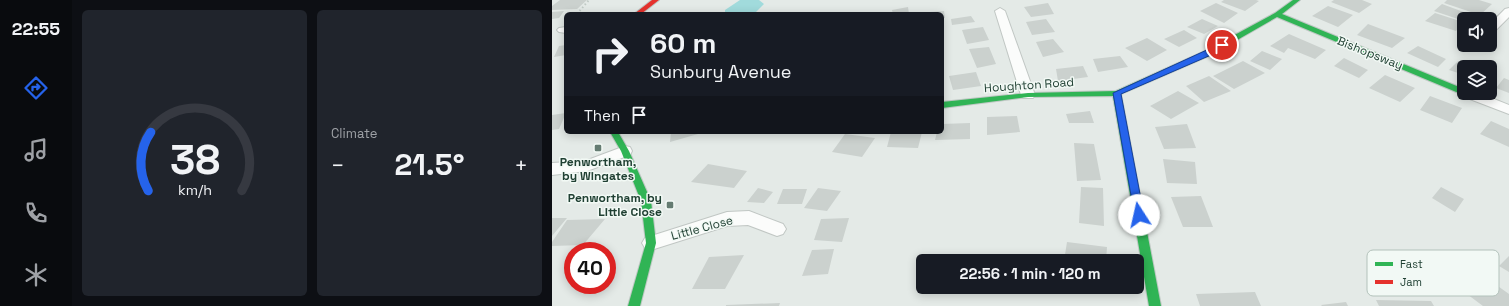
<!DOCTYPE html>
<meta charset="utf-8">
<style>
body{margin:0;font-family:"Space Grotesk",sans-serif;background:#20242c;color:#f1f3f6;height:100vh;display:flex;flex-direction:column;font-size:15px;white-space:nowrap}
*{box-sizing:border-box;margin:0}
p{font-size:13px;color:#9ea1a6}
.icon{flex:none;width:22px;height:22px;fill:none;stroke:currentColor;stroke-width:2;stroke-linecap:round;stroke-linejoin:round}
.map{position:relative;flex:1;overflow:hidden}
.panel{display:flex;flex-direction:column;gap:10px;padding:10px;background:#0d0f14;width:480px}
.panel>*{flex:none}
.hud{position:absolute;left:12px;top:12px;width:380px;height:122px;border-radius:6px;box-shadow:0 2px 10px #0003;background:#171b24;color:#f1f3f6;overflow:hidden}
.fabs{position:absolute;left:905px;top:12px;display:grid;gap:8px}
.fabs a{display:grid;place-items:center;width:40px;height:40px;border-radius:6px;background:#171b24;box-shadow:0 2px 10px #0003;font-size:20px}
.speed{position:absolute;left:12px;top:242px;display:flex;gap:8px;font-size:20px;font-weight:700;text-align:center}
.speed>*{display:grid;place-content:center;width:52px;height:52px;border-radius:50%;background:#171b24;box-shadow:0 2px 10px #0003;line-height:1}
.speed .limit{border:6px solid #d22;background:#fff;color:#111}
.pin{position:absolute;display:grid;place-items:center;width:34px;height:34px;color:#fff;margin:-17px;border:2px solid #fff;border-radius:50%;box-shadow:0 1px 4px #0007}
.me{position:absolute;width:44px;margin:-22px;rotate:350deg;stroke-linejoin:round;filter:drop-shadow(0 0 3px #0008)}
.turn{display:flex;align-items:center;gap:14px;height:84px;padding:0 20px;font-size:18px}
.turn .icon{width:52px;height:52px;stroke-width:2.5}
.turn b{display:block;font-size:28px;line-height:34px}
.then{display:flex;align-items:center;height:38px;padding:0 20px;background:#0003;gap:8px;font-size:15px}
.big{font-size:30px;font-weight:800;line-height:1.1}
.panel .card{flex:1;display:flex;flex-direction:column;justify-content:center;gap:6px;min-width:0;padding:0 14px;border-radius:6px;background:#20242c}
.panel .dial{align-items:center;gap:0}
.dial svg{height:104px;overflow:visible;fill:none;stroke:#363941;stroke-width:7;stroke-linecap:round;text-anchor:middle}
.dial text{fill:#f1f3f6;stroke:none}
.heat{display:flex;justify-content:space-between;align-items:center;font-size:22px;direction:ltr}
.panel .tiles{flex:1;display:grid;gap:10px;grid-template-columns:repeat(2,1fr)}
.trip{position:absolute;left:364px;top:254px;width:228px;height:40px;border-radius:6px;background:#171b24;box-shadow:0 2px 10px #0003;font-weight:800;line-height:40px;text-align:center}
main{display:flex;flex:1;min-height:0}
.tabs{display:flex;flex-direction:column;width:72px;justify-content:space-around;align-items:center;background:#090b0e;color:#9ea1a6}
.tabs .icon{width:28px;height:28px}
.tabs .current{color:#2563eb}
.tabs b{font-size:18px;color:#f1f3f6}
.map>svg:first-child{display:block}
.water{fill:#a1dbdc}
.building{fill:#cbd1ce}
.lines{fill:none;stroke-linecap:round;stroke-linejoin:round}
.street-casing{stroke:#c1c7c4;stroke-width:2}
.fast-casing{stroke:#bfc8c4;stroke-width:2}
.jam-casing{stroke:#bfc8c4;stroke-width:2}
.path{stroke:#c0cac5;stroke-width:2;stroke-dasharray:1.5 2.5;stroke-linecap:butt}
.street{fill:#fbfcfb;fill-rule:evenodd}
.fast{fill:#30b455;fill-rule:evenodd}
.jam{fill:#e5322d;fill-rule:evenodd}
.route{fill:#2563eb;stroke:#184099}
.poi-dot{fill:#657c72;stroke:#f2f9f5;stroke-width:1.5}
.labels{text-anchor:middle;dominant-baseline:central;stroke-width:3;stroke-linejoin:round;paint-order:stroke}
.street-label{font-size:12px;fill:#204033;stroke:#f2f9f5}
.poi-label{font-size:12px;font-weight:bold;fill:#204033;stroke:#f2f9f5}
.key{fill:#f2f9f5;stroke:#b3c2bb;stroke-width:1}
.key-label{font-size:11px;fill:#204033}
</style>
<main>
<nav class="tabs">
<b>22:55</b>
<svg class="icon current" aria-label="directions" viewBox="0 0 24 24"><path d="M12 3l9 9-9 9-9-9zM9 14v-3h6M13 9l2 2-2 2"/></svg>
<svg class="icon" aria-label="music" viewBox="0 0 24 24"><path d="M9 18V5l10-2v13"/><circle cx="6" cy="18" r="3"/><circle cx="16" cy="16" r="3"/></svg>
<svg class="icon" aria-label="phone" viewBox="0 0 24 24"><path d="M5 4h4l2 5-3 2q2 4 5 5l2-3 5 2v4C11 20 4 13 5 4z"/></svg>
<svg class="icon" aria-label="climate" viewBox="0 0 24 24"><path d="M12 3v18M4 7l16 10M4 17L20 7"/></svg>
</nav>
<section class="panel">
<div class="tiles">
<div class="card dial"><svg viewBox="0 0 100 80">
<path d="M14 69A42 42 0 1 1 86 69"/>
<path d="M14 69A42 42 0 0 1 16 24" stroke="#2563eb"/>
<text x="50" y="56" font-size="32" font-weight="700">38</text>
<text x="50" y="72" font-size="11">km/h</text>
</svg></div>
<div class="card"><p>Climate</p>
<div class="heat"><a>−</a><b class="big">21.5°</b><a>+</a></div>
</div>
</div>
</section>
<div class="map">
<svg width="957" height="306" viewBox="0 0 957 306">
<rect width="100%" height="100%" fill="#e4eae7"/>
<path class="water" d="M188,0H207L212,4L202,14H173V10Z"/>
<path class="building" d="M8,0H35L25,9L0,10V6Z
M672,0H704L707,1L693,11L669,2Z
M782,0H810L820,4L807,13L779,2Z
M895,0H927L940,4L928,15L892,3Z
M496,3L502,14L479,17L472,7Z
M664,3L686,13L672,23L648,11Z
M890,4L917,14L909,20L882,11Z
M776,6L801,15L786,27L760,16Z
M356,7L357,14H341L340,10Z
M12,11L7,18L0,19V12Z
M392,11L393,18H390V14H379L378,12Z
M883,13L911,22L904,31L873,21Z
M419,16L423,22L400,25L399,19Z
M494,19L503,32L480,35L474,22Z
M650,19L666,26L652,34L635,27Z
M816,24L853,38L840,48L805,35Z
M431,27L437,40L415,44L410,30Z
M632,30L645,38L627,47L612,39Z
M737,34L774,50L763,59L736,48L732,53L718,46Z
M595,38L615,50L595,61L573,48Z
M501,39L512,52L491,57L484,42Z
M14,45V55L2,57L7,46Z
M866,46L894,59L886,67L855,53Z
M437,47L444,64L425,68L417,49Z
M710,51L730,59L718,70L698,61Z
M568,56L576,67L546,72L541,59Z
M792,58L816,70L807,78L782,66Z
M691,61L713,73L682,89L661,76Z
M906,61L922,67H912V75L897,70Z
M531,66L536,77L506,81L504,69Z
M424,72L429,86L401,90L397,76Z
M833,75L863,88L848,102L817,88Z
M657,76L679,91L652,102L634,86Z
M952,78L957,80V93L944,88Z
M626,91L647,103L619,119L598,106Z
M878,96L910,108L900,123L868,110Z
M538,111L542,123H517L514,114Z
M14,113L7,129L0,130V115Z
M465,116L468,132L435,135V117Z
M939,121L957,129V147L928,134Z
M418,123V139L383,140L385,132H390V124Z
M635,124L644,148L612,149L603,127Z
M119,132H153L118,142Z
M339,132H370L366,148L335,147Z
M293,134L323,138L310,157L280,152Z
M522,143L542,144L549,180L525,181Z
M611,159L643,162L645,184L615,183Z
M156,164L195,171L182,188L139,182Z
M529,187L551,188L552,226L527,223Z
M889,187L912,199L903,212L880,198Z
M206,188L221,192L212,203L195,202Z
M266,188L289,191L275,211L252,208Z
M231,189H255L250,204H225Z
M649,196L661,227H631L619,197Z
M0,218H15L0,236Z
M297,218L290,242L262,240L269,219Z
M53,219L31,245L0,246V242L15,220Z
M515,242L555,247L554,261H512Z
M282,249L276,274L250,276L260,250Z
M192,255L173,289H140L157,257Z
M957,256V272L947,266Z
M905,257L957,294V306H931L884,271Z
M703,292L709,306H648L644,294Z
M824,300L879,301L882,306H827Z
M794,302L796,306H770L769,305Z
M228,303L227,306H174V305Z"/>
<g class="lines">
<g class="street-casing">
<path id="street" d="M448,8L453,11L483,95L481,98H471L469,95L443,11Z
M957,8V17L942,32L938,33V24L953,9Z
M14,27V33L7,32L5,30L7,28Z
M910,90H912V93H927L957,105V114L910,96L908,93Z
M73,146L78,147L80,151L78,155L35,171L0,175V163L33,161Z
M197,211L231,224L234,229L231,234L225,236L196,225L175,226L99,250L93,248L90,243L93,238L175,212Z"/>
</g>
<g class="fast-casing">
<path id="fast" d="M741,0H748L730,14L912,89V93H915L909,94L725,17L659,55L569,94L609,306H597L561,96L476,97L390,108V102L476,93L564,91L653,51L723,13Z
M58,132H66L77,151L99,201L104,243L88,306H76L94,243L89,201L69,151Z"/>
</g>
<g class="jam-casing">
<path id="jam" d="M100,0H107L89,14H82Z"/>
</g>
<path class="path" d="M25,14L37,0"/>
<use href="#street" class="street"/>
<use href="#fast" class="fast"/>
<use href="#jam" class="jam"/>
</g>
<path class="route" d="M670,43L674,45L673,47L659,55L569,94L592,215L587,219L583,218L561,93Z"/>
<g class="poi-dot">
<rect x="42" y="144" width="8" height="8" rx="2"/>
<rect x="114" y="201" width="8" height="8" rx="2"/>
</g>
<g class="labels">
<g class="street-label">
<text transform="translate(818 53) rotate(22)">Bishopsway</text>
<text transform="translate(477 85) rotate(-4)">Houghton Road</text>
<text transform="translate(150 228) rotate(-15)">Little Close</text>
</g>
<g class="poi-label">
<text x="46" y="162">Penwortham,<tspan x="46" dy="14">by Wingates</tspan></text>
<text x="110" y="198" text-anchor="end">Penwortham, by<tspan x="110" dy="14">Little Close</tspan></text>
</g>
</g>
<rect x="815" y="250" width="132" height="46" rx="6" class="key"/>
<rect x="823" y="262" width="18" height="4" fill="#30b455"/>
<rect x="823" y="280" width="18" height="4" fill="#e5322d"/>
<g class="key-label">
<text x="848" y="268">Fast</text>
<text x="848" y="286">Jam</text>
</g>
</svg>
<div class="fabs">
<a><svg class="icon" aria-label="sound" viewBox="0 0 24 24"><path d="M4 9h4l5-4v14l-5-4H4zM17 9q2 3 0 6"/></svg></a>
<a><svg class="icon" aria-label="layers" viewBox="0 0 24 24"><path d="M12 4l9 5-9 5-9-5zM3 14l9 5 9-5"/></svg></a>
</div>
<div class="speed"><div class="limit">40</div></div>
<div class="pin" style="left:670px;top:45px;background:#d93025"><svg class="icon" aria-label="arrive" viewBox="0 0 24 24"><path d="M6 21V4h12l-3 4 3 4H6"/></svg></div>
<svg class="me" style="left:587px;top:215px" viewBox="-20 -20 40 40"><circle r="19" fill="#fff"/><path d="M0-13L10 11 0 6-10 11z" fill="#2563eb"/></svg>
<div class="trip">22:56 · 1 min · 120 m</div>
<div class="hud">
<div class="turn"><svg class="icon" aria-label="right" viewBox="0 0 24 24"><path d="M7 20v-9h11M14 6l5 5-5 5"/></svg><div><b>60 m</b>Sunbury Avenue</div></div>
<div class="then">Then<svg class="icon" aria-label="arrive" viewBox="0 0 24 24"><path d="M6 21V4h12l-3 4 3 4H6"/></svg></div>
</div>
</div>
</main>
